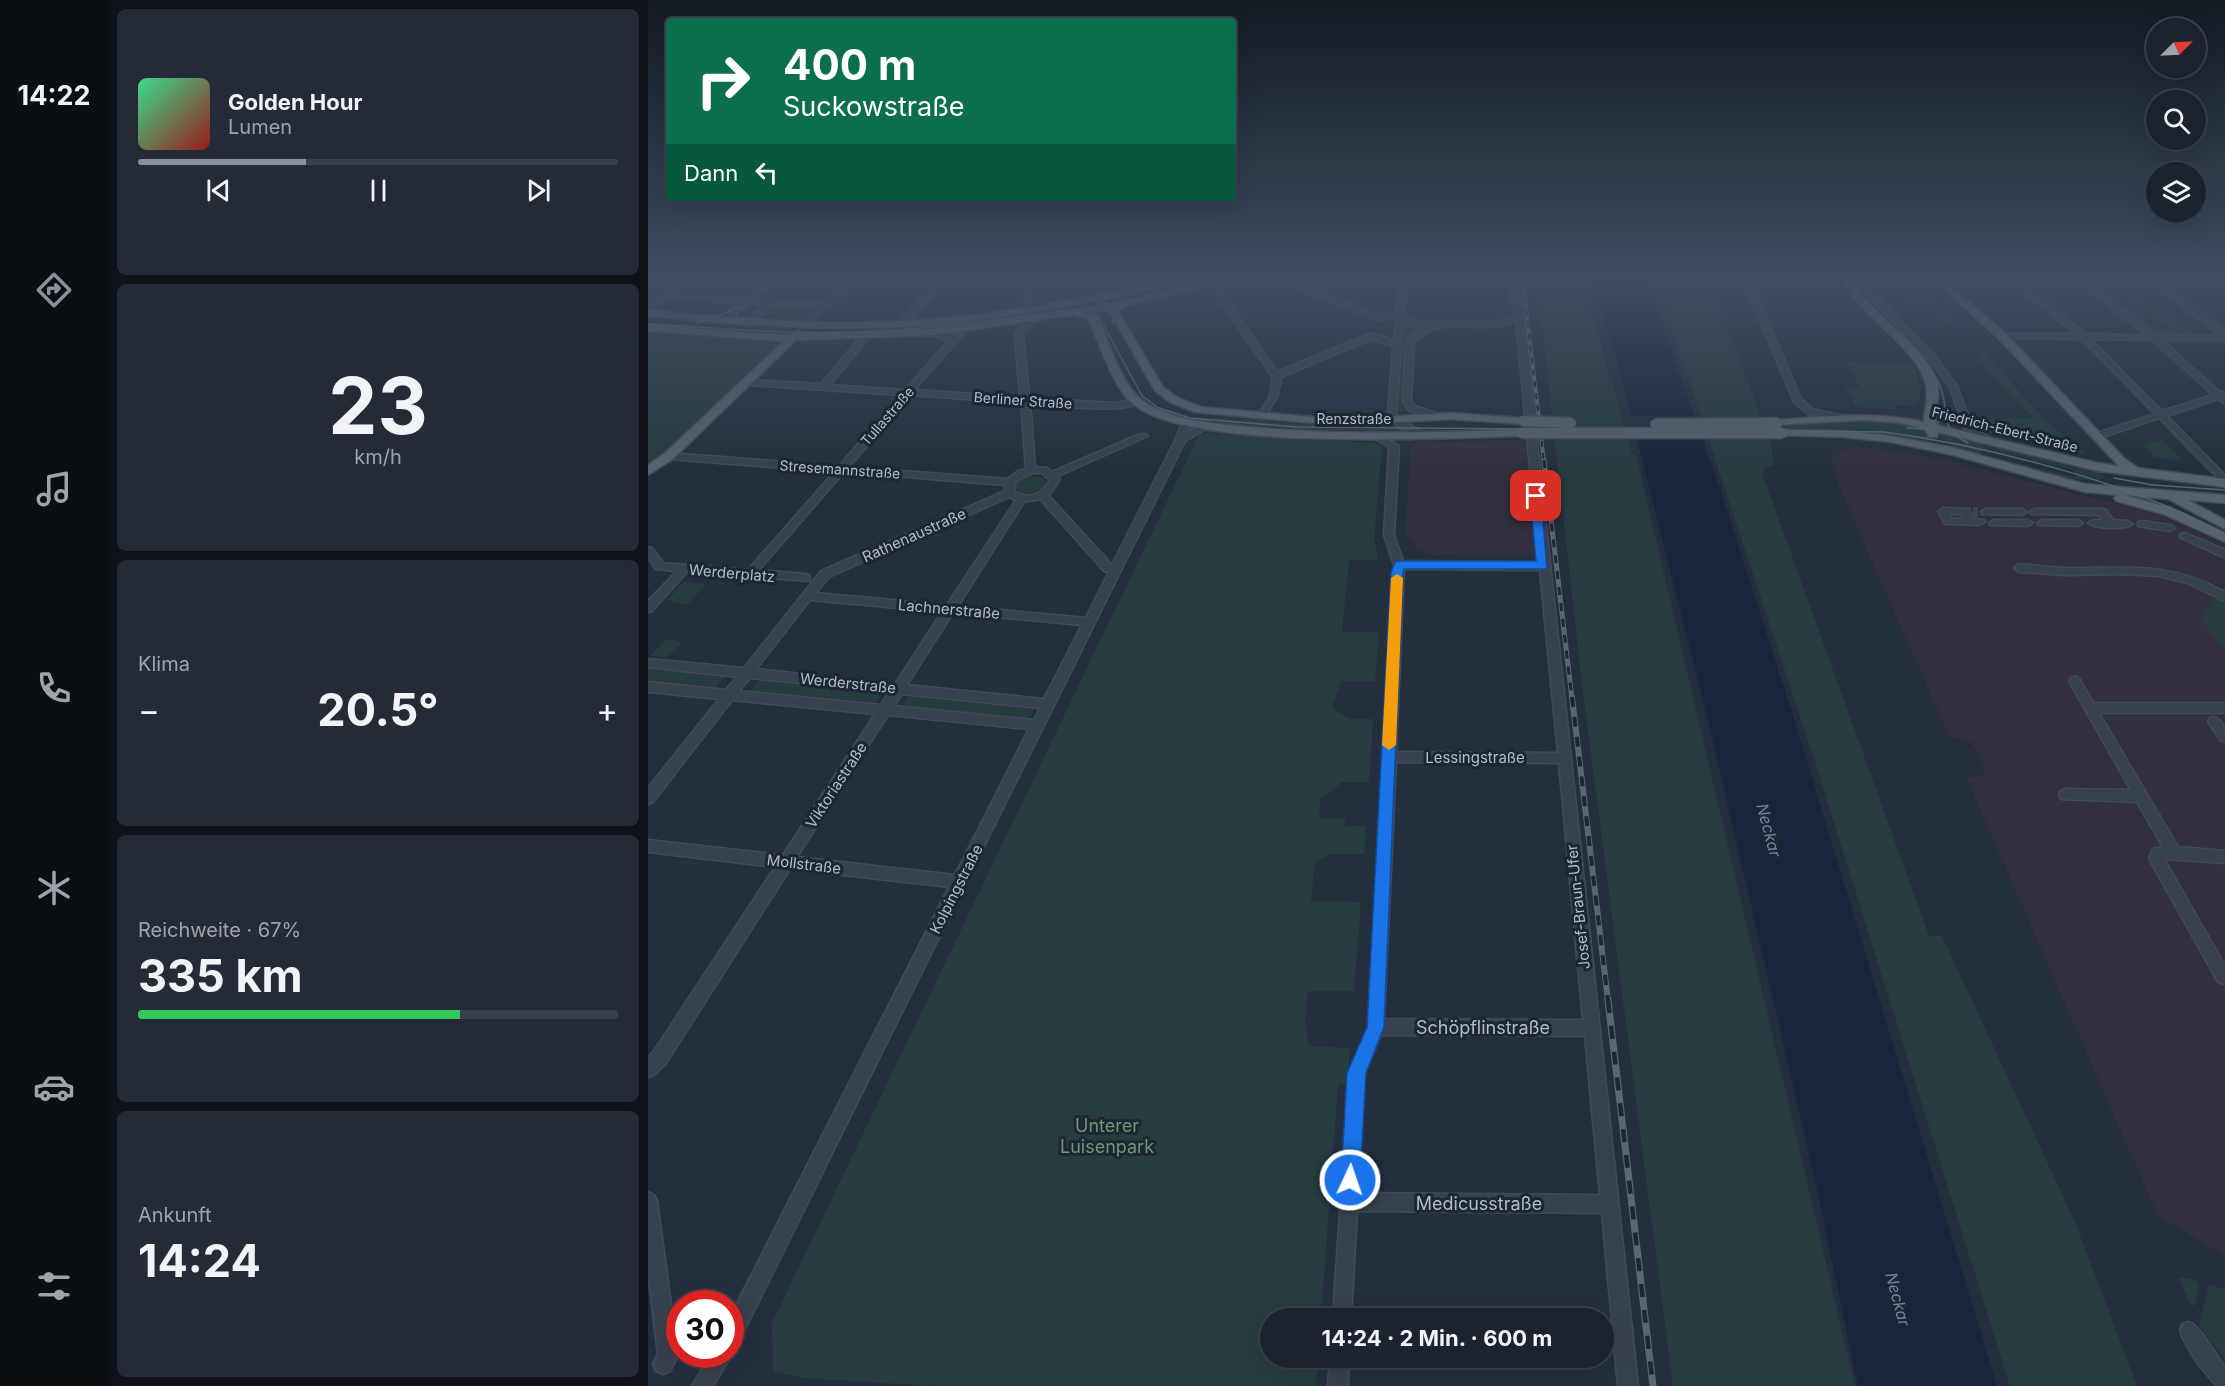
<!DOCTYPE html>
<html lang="de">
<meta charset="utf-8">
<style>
body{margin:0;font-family:Inter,sans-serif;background:#242b36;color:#f1f3f6;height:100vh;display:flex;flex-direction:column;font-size:22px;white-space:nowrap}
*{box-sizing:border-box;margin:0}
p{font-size:20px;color:#a0a4aa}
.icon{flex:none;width:33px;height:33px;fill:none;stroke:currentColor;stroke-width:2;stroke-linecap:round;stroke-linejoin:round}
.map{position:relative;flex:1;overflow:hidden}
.side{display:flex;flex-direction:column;gap:9px;padding:9px;background:#0f1319;width:540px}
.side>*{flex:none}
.top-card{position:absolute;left:18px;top:18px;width:570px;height:183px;border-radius:6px;box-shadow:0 6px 24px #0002,0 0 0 2px #39404a;background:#0b6e4f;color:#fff;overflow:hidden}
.needle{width:39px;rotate:66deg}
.tools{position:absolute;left:1498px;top:18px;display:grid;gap:12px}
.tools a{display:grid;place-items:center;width:60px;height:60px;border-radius:50%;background:#1b232e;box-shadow:0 6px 24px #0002,0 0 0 2px #39404a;font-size:30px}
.speed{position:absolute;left:18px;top:1290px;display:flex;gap:12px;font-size:30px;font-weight:700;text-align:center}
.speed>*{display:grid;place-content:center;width:78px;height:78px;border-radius:50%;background:#1b232e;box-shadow:0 6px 24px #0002,0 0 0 2px #39404a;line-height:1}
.speed .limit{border:9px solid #d22;background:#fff;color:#111}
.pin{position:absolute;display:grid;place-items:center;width:51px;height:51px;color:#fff;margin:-26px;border-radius:12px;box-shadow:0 3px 9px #0006}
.me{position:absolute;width:66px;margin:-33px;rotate:3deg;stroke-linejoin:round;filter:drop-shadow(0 0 4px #0008)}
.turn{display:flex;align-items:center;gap:21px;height:126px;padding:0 18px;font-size:27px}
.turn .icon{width:78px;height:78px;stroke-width:2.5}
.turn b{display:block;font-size:42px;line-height:51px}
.then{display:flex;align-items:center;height:57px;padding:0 18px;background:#0003;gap:12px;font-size:22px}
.big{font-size:45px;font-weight:700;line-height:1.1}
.side .tile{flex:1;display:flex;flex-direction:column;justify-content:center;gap:9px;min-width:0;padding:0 21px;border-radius:9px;background:#242b36}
.side .dial{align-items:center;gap:0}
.dial b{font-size:78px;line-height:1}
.song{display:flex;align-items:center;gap:18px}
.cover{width:72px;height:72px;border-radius:9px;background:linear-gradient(135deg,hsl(150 70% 55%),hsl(0 70% 35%))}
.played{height:6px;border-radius:3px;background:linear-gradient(90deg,#8c9099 35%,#39404a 35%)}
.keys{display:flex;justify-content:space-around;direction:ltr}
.heat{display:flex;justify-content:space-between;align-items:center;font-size:33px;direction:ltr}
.charge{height:9px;border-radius:4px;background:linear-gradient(90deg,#34c759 67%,#39404a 0)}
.trip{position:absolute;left:612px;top:1308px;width:354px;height:60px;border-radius:30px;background:#1b232e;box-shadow:0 6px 24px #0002,0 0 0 2px #39404a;font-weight:700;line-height:60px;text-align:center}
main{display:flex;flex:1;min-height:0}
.menu{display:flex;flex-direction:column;width:108px;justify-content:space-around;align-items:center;background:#0b0e12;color:#a0a4aa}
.menu .icon{width:42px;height:42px}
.menu .current{color:#8c9099}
.menu b{font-size:27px;color:#f1f3f6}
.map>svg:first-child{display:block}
.medical{fill:#32303f}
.green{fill:#263c3f}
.water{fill:#17263c}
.pier{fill:#242f3e}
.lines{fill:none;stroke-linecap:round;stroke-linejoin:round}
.minor-tunnel{stroke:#3a4453;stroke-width:10;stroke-dasharray:10 5;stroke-linecap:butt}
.minor-casing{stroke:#414a57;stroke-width:3}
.major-casing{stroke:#414a57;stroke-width:3}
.minor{fill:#38414e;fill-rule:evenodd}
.major{fill:#56606e;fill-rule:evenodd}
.tram{stroke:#5a6575;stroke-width:1.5}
.rail-far3-casing{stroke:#5a6575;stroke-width:4}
.rail-far2-casing{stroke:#5a6575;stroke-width:5}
.rail-far1-casing{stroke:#5a6575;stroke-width:6}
.rail-casing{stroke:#5a6575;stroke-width:7}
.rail-far3{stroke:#1d2633;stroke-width:2;stroke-dasharray:6;stroke-linecap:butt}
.rail-far2{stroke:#1d2633;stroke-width:3;stroke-dasharray:8;stroke-linecap:butt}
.rail-far1{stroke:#1d2633;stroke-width:4;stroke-dasharray:10;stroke-linecap:butt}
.rail{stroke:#1d2633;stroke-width:4.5;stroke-dasharray:13;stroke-linecap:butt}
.major-bridge-casing{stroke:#414a57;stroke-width:13;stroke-linecap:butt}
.major-bridge{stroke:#56606e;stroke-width:10}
.route{fill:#1a73e8;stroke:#114b97;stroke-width:1.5}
.slow{fill:#f59e0b}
.labels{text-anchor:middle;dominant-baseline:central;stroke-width:6;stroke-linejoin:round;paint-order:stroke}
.far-street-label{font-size:14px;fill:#b4bcc9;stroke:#1d2633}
.street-label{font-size:15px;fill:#b4bcc9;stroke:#1d2633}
.water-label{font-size:16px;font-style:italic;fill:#6d86a8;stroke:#1d2633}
.near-street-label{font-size:18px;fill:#b4bcc9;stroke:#1d2633}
.near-park-label{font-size:18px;fill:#6b9a76;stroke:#1d2633}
</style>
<main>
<nav class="menu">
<b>14:22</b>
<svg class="icon current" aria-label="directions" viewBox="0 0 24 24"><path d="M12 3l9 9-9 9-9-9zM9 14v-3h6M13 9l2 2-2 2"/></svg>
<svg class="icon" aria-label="music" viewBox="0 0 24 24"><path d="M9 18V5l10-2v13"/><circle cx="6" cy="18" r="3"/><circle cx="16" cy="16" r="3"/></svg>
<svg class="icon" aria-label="phone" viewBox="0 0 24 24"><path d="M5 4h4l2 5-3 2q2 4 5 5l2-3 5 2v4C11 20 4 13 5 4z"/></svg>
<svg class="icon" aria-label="climate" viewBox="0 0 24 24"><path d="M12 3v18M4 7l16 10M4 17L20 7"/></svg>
<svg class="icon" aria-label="car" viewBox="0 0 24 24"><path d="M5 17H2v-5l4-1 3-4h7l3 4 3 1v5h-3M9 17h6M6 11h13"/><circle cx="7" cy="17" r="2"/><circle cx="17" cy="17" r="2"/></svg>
<svg class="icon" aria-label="filters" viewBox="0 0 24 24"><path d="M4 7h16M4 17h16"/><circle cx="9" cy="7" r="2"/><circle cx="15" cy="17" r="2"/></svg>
</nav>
<section class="side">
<div class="tile">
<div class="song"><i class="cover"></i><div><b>Golden Hour</b><p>Lumen</p></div></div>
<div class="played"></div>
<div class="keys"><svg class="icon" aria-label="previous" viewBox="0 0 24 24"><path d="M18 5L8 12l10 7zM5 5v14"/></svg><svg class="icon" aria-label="pause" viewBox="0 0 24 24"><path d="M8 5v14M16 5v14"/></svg><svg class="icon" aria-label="next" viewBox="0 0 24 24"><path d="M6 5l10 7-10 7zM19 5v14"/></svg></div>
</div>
<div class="tile dial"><b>23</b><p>km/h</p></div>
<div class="tile"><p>Klima</p>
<div class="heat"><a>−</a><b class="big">20.5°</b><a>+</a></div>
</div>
<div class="tile"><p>Reichweite · 67%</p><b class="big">335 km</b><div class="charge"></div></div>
<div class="tile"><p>Ankunft</p><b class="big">14:24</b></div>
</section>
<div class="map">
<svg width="1577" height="1386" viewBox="0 0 1577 1386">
<rect width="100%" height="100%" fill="#242f3e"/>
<path class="medical" d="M878,441L890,555H786L770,549L757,533L763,448L769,442Z
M1202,447L1221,448L1296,460L1512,515L1577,545V1255L1510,1216L1320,781V777H1331L1337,771L1333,757L1323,742L1301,736L1185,472L1184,456Z"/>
<path class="green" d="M888,274H933L984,454L988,455L1207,1386H1025L935,692Z
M1017,274H1039L1053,296L1071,305L1124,446L1125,465L1117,468L1114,473L1281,936H1294L1427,1222L1489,1386H1362L1165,755L1008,281Z
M1261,283L1304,322L1299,323L1262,297L1254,284Z
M1487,295L1503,307L1517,311L1546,333L1563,332V329L1570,335L1509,334L1465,300L1506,329L1519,328L1478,296Z
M124,305L157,307L146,317L113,315Z
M757,323L781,327L765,333L759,340L756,400L762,409L749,412L753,333L757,329Z
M73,325L133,327L126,332H65Z
M0,330L140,340L0,468Z
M1338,355L1401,424L1441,456L1338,430L1326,423L1323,416L1348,419L1386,417L1361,396L1363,394L1340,372L1330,356Z
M1199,362H1264C1271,374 1275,392 1269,405L1264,408L1262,405H1246L1248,409L1208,407L1197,387H1212Z
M570,418L655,424L741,423L757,431L609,429L547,421Z
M1204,420H1233L1274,426L1287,445L1221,433L1139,431L1136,425Z
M1292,430L1336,442V445L1345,447L1332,452L1337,458L1304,446L1288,432Z
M552,433L726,443L734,447L726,539L730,560H701L694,632H731L727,682L693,681L684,708L702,719H725L721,782H694L672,800L671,819L697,818V826H718L716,854H682L667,863L663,901L713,902L706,991H660L657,1023L661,1046L702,1048L699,1084L690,1085L673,1318H622V1358H670L668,1386H286L155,1378L125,1371L124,1323Z
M1513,440H1514L1534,461L1506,457L1495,445Z
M1350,448L1433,469L1445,468L1458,477C1442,489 1366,464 1343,460V457L1427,477L1426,470L1345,450Z
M381,476L397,478V486L383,494L372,492L368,484Z
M36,582L58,584L39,605L19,600Z
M1569,595L1577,599V651L1552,619Z
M18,639L34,642L20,657L2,656Z
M0,668L78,675L67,689L0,682Z
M112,679L236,691L227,705L101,692Z
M262,694L388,706L381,721L253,708Z
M1530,1277L1548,1280L1551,1287L1546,1306L1542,1305Z
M1561,1285L1577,1289V1360L1551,1325Z"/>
<path class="water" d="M943,274H1007L1000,283L1075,498L1146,719L1349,1386H1210L1169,1189L1064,737L976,387Z"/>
<path class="pier" d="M980,416H1050L1058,439H986Z"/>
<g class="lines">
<path class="minor-tunnel" d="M1325,512H1330"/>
<g class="minor-casing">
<path id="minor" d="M36,274H44L23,293L96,299L127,274H135L105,299L177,304L210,274H218L158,327H155V323L172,308L125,305L101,324H98V320L116,305L100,303L73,323H70V319L91,303L19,297L0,311V305Z
M298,274H306L257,325H251V321Z
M393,274H400L378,303L386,309L379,311L370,303Z
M485,274H492L479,295H473L472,293Z
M615,274H626L733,316L748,313L751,274H759L756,315L769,322H849L860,318L866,312L859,274H867L877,328L990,1386H970L954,1213L709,1211L703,1318H685L701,1073L720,1027L746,565L736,535L741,447L722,436V432H728L751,446L746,535L755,561L891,562L868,320C837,338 793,312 766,342L763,400L767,406L790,414L791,416L787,419L760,410L755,400L758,342L766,333L781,326H768L755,321L748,414L752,419L775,432V436C762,437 746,425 740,414L745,346L724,339L633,377L629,398L616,418L613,419L609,416L621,398L625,378L561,284L562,282H568L629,372L721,334H727L746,341L748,318L729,320ZM756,569L892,570L910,753L748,752ZM748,762L911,763L935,1020L736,1019ZM733,1035L937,1036L952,1195L710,1193L717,1073Z
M1096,274H1104L1105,277L1194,276L1195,278L1191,280L1107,282L1109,285L1107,290L1153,399L1166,410L1197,416V420L1160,414L1146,402L1099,290L1101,285L1100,282H1079L1075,280L1079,278L1098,277Z
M1275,274H1306L1221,284L1219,286L1287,356L1309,386L1324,426L1342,438V442H1336L1317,429L1301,386L1281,360L1211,286L1219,280Z
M1354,274H1362L1437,334L1498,335L1423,274H1431L1508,335L1573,336L1493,274H1501L1577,331V340H1514L1572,392H1577V404L1570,399L1519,416L1574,472L1577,477V486L1572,485L1567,475L1511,418L1452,438H1446V434L1507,414L1433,339L1351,338L1350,336L1354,334H1427ZM1442,339L1504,340L1565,395L1514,411Z
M1568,274H1576L1577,281Z
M333,314L337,316C331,321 324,325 318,331L266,390L372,397L367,333L384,317L388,319L375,333L381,398L466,403L489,399L493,402C474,415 407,405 382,403L387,467L399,468L404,472L492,434H498L500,436L410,476L412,479L403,493L400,495L464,565L528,439L535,421L538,420L543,423L540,432L558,423L563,426L537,441L89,1345L82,1347V1317L301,887L142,869L18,1063L6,1075L0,1077V1058L6,1051L127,867L0,852V840L135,855L227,714L84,700L5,802L0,804V788L71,699L0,692V682L78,690L89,677L0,667V659L96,668L173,571L357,491V485L196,472L111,570L157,574L161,575L162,578L161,581L39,572L4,611L0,612V601L29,571L8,569L0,558V547L4,548L15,563L100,570L186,472L21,459L16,456L21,453L191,466L253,395L101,385L98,384V380L173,384L214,335H220V339L182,385L257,390L300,341L281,334V330H287L304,337L320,319ZM262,395L373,403L378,469L370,471L360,479L201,467ZM386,473H394L402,480C394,493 382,500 367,492V483C373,477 379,475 386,473ZM361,497L368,500L299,605L168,593L181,577ZM392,499L456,571L461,572L438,618L310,606L376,502ZM162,600L294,612L247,684L108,669ZM305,613L434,625L396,699L259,685ZM102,678L241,692L233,705L91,691ZM254,694L392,708L386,720L246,706ZM240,715L381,729L307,875L149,857Z
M1295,508L1321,509L1326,519L1336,520L1337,522L1332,525L1297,524L1290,511ZM1302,514H1314L1316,519H1304Z
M1338,509H1374L1379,512L1374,515L1334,514L1333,512Z
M1387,509H1454L1458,510L1465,520L1480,521L1485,524C1477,530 1448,529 1440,523L1445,520H1454L1451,515L1383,514L1382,512Z
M1346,520H1380L1385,523L1380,526L1342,525L1341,523Z
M1394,520H1430L1435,523L1430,526L1390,525L1389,523Z
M1494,521L1522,525L1527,528L1522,531L1490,526V522Z
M1537,533L1577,550V558L1533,538L1532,536L1533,534Z
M1371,564C1386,565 1402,567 1418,568C1482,569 1516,560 1577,592V601L1540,583L1510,576L1480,574L1416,575L1371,572L1366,568Z
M1427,676L1431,678L1445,703H1577V713H1451L1530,847L1577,851V863L1516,859L1577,966V984L1570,982L1503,862L1501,858L1505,849L1515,847L1489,802L1413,799L1411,795L1413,791L1418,789L1483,790L1421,681L1423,678Z
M1566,717C1577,721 1577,732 1577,742L1573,741L1560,722L1562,718Z
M0,1192L6,1195L9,1201L30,1356L22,1371L15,1374L8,1371L5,1364L10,1354L0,1272Z
M1541,1322C1554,1327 1566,1354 1577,1366V1386H1569C1554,1370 1540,1352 1532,1331L1534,1324Z
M82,1351L84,1354L65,1386H44L63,1354H82Z
M682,1358H701L700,1386H680Z"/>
</g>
<g class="major-casing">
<path id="major" d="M545,274H564C550,283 496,291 476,295C409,309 341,321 273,326C182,332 91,325 0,316V310C90,319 181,326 272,320C364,314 455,294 545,274Z
M586,274H604L468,308L515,387L530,398L553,407L665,417L720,418L802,413L875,418L881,421L875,424L802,419L720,424L665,423L547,412L522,402L507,391L463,314L458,310L438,313L450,318C460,340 475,388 495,401C523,420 559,423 591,426C685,436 779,432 873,430L879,433L873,436C793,438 543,452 485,404C465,388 452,344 441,320L426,315L284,335L148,340L25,459L0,475V465L17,453L136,341L0,331V325L134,335H142L150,330L154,334L284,329L451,305L449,303L454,300L462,304Z
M1192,274H1201C1219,317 1277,342 1289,383C1292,397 1287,411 1288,425L1450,463L1471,466L1350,338L1279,274H1289L1358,334L1477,459L1490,468L1577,479V487L1450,471L1290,432L1289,437H1281L1277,429L1252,423L1216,420L1126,425V421L1130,420C1180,416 1227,411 1276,422C1276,410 1281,397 1278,385C1270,347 1209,316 1192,274Z
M1135,430L1195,431L1243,436L1306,448L1437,484L1577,495V503L1540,500L1577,520V529L1520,499L1476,495L1523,508L1577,533V542L1515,514L1468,501L1466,498L1470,495L1437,492L1305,455L1243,442L1195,437L1131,435L1129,433Z"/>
</g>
<use href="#minor" class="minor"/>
<use href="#major" class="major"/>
<path class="tram" d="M1205,274L1208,286L1217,299C1241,327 1275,351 1291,384C1304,411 1287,426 1320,443
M428,305L577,274
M465,323L467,312L487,299
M0,324C72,328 143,335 215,332C289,329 361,318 434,309L451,317L494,396L511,408L542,418L648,427L1236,432C1333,445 1450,475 1539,515
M48,324L93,307
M101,327L89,323L88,315L134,274
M1259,428L1277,429L1289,425L1295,408
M1466,478L1505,485L1577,490
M1532,512L1577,534"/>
<g class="rail-far3-casing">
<path id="rail-far3" d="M874,274L896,462"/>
</g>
<g class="rail-far2-casing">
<path id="rail-far2" d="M896,460L924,699"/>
</g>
<g class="rail-far1-casing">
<path id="rail-far1" d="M924,697L960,1001"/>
</g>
<g class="rail-casing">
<path id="rail" d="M960,1000L1005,1386"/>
</g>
<use href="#rail-far3" class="rail-far3"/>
<use href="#rail-far2" class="rail-far2"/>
<use href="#rail-far1" class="rail-far1"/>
<use href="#rail" class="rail"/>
<g class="major-bridge-casing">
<path id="major-bridge" d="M875,421L923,423
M1007,424L1130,423
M873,433H1135"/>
</g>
<use href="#major-bridge" class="major-bridge"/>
</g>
<linearGradient id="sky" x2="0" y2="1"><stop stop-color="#141a22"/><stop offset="0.59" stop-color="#3f4d63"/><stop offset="1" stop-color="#3f4d63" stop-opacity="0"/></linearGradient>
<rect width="1577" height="468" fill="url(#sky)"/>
<path class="route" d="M888,493L893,496L899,569H756L755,573L736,1027L718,1073L712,1180L709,1187L702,1190L695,1187L693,1180L699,1073L719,1027L743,573L747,562L751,561H888L882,496Z"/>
<path class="slow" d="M749,574L755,578L748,745L741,750L734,745L743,578Z"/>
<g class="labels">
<g class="far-street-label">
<text transform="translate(375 400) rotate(4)">Berliner Straße</text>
<text transform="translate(239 416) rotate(-49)">Tullastraße</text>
<text x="706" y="418">Renzstraße</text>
<text transform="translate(1357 429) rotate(14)">Friedrich-Ebert-Straße</text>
<text transform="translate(192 469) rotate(4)">Stresemannstraße</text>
</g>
<g class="street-label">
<text transform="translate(266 535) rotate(-24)">Rathenaustraße</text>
<text transform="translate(84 573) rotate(5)">Werderplatz</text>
<text transform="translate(301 609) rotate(5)">Lachnerstraße</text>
<text transform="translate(200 683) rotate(6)">Werderstraße</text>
<text x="827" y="757">Lessingstraße</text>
<text transform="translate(188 785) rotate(-57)">Viktoriastraße</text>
<text transform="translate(156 864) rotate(7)">Mollstraße</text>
<text transform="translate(308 889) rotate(-63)">Kolpingstraße</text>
<text transform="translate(930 907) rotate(-96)">Josef-Braun-Ufer</text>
</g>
<g class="water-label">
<text transform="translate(1121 830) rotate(75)">Neckar</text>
<text transform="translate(1250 1299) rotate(75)">Neckar</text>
</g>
<g class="near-street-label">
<text x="835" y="1027">Schöpflinstraße</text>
<text x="831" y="1203">Medicusstraße</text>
</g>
<g class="near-park-label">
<text x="459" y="1125">Unterer<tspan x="459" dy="21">Luisenpark</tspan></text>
</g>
</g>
</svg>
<div class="tools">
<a><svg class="needle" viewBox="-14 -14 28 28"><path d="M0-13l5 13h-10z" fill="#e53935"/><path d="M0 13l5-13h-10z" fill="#a0a4aa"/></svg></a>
<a><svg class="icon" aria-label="search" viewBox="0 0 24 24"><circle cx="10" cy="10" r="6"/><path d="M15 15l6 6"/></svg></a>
<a><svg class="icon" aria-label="layers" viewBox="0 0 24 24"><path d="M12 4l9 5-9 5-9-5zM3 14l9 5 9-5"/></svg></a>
</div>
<div class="speed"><div class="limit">30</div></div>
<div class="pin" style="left:888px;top:496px;background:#d93025"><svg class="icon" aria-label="arrive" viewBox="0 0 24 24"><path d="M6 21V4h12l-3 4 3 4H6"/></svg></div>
<svg class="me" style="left:702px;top:1180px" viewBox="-20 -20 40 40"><circle r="17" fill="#1a73e8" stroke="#fff" stroke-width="3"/><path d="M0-11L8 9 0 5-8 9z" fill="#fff"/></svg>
<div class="trip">14:24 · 2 Min. · 600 m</div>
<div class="top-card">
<div class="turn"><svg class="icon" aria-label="right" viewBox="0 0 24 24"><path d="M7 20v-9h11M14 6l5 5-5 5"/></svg><div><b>400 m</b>Suckowstraße</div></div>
<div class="then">Dann<svg class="icon" aria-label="left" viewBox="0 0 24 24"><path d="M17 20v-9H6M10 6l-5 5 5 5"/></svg></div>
</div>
</div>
</main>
